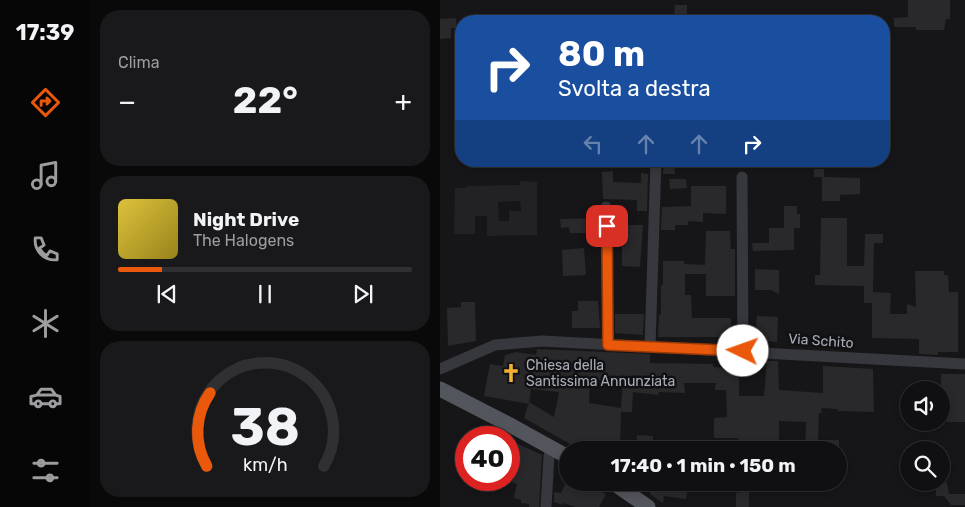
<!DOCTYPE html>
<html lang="it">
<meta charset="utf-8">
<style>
body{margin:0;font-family:Rubik,sans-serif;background:#19191b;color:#f1f3f6;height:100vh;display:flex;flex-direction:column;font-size:19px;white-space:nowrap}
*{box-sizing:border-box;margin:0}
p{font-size:16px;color:#9c9d9f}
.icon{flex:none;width:28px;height:28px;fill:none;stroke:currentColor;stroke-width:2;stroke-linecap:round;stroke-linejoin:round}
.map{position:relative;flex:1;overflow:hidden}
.side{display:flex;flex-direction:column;gap:10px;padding:10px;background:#09090a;width:350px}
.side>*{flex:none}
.top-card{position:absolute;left:15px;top:15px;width:435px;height:152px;border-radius:20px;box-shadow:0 2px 8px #0003,0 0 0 1px #303032;background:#1a4fa0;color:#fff;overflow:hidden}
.buttons{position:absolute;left:460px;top:381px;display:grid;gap:10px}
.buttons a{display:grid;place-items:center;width:50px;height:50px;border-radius:50%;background:#101012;box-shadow:0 2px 8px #0003,0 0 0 1px #303032;font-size:25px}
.speed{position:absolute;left:15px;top:426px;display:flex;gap:10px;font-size:25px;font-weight:700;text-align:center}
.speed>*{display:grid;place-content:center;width:65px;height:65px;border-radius:50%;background:#101012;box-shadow:0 2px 8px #0003,0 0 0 1px #303032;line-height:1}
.speed .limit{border:8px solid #d22;background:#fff;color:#111}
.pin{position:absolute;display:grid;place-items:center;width:42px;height:42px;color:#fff;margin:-21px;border-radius:10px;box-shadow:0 2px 8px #0006}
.me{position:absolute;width:55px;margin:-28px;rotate:273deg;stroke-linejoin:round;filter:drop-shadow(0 0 4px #0008)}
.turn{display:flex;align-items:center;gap:18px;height:105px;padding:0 20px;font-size:22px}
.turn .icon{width:65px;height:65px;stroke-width:2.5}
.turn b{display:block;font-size:35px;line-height:42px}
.lanes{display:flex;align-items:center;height:48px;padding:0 20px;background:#0003;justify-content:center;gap:25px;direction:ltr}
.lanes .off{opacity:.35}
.big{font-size:38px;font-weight:700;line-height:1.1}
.side .card{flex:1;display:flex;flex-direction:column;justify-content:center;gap:8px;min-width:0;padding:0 18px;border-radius:20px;background:#19191b}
.side .dial{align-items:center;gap:0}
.dial svg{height:130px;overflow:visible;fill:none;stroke:#303032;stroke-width:7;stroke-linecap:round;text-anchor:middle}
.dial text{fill:#f1f3f6;stroke:none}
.song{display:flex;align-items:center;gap:15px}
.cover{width:60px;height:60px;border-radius:8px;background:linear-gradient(135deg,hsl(50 70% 55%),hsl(50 70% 35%))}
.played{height:5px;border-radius:2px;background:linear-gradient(90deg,#ea580c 15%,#303032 15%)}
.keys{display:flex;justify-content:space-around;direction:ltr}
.heat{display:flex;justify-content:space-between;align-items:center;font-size:28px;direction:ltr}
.trip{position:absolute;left:119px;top:441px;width:288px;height:50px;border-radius:25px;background:#101012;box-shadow:0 2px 8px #0003,0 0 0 1px #303032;font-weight:700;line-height:50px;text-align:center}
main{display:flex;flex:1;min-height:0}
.tab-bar{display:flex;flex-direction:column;width:90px;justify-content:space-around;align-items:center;background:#060607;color:#9c9d9f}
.tab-bar .icon{width:35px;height:35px}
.tab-bar .selected{color:#ea580c}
.tab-bar b{font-size:22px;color:#f1f3f6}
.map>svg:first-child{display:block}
.built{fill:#222225;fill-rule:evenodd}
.building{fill:#29292c;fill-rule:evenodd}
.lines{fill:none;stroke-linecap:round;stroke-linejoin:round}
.minor{stroke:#37383d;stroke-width:11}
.major{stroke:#53555c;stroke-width:15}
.route-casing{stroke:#983908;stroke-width:12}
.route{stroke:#ea580c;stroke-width:9}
.labels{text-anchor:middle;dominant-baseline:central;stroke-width:5;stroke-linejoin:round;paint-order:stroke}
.street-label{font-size:14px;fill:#a8adb8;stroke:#111113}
.poi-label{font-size:14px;fill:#a8adb8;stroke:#111113;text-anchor:start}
</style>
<main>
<nav class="tab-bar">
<b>17:39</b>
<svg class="icon selected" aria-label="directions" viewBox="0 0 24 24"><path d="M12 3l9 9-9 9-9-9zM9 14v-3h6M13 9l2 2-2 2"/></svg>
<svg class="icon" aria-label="music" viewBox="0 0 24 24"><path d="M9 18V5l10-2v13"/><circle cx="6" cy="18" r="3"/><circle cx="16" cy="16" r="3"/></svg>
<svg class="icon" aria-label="phone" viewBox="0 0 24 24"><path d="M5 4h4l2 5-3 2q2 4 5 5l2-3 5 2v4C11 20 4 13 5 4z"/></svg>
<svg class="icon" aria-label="climate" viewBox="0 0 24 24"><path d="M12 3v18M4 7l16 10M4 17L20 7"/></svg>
<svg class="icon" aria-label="car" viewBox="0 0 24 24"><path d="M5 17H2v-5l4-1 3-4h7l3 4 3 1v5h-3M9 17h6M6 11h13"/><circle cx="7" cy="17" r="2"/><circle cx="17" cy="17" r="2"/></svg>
<svg class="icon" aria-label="filters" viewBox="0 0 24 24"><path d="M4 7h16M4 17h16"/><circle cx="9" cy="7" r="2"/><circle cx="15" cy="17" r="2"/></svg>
</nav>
<section class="side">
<div class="card"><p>Clima</p>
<div class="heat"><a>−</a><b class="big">22°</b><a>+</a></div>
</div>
<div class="card">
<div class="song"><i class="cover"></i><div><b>Night Drive</b><p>The Halogens</p></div></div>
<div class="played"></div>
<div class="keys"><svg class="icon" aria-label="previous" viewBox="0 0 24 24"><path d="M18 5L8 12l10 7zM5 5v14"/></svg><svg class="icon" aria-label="pause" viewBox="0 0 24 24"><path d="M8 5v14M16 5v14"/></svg><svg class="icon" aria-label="next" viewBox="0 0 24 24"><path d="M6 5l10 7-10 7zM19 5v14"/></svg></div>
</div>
<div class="card dial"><svg viewBox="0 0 100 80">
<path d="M14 69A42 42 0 1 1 86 69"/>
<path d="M14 69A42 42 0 0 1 16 24" stroke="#ea580c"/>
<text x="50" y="56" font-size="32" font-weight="700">38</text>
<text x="50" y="72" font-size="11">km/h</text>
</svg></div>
</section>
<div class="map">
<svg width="525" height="507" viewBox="0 0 525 507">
<rect width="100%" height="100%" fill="#161618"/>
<path class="built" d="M80,181L97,182V235L47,236V216H35V234H14L15,188H26L27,186L80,185ZM80,201L81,211H69V221H59L58,202Z"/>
<path class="building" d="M468,0H510V19H506L504,30H476V27H454V18L468,17Z
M235,5H247V19L234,18Z
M16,18L17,28H11V38L0,39V19Z
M224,161H234L235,174H223Z
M374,169H384V177L420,178V194L400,195V201H382V177H374Z
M173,171V182L201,183V173L208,174L207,211H197V200L163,199L162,172Z
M229,179H246L247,188L230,189Z
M251,186H286V214L263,213V222L248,221V225H235V230H221L222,207L251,206Z
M344,206H357V214H360V228H354V250L313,251L312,243H329V228H344Z
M159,218V233H130L129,227L121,228L120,219Z
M381,218H407V266H424L425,234H443V243H434L433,292L451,293L450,314H467V304L476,307L475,271H504V275H508L509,292H518V352H498V355L479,354V339L432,338V303H424V286L375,285V275H380Z
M174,225H203L200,267L182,266V246H185V232L174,233Z
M266,231H290L291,249H295V296H266V274H245V295H251L252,318H291V337H218L219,315H221V285H223V261H244V264L265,265Z
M144,248L146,275L123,276L122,250Z
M315,269L339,270V294L331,290H315Z
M138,301H158L160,328H132V311H138Z
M21,302H35L36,341L8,346L7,308L21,307Z
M175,314H204L203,335L175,333Z
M317,316L338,317L337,342L315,340Z
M97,349L210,354V363L273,364V367L299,368V396H324L327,361H338L339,390L383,393V366L433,369L434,412L398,411V409L381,408L382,413H379L378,440H399V450H365L366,422L339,421V441H336V449L298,450V438H274V418L287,417L286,390H275L276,383H244L245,393L219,392L218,395L193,392L192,412H181L180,450H141L84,418L89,402L114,417L119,392L91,389L89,404L44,396L50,364L63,366L65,355L76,352L96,355ZM150,380L183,382L181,408L149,403Z
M501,374H525V422H507V407L501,408Z
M197,435L213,436V450H196Z
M76,443L102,455L99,507H89V504L81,503V500L74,498L77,484L69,481V458Z
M126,482H150L149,486L166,494L159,507H135L124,503L123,505L114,502V492L121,493Z
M211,482H249L246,499L224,496L223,503L210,494Z
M496,483H507L509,494H525V505H511L504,496H496Z
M309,491V507H296V493Z"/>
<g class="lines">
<path class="minor" d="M302,177L303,351
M166,207L168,345
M210,346L216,161
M0,369L55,345L102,341L525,364
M106,507L109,456L113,449"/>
<path class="major" d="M0,389L72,426L128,457
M172,482L208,507"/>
</g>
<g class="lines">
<g class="route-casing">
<path id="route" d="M167,226L168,345L303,351"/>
</g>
<use href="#route" class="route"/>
</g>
<defs>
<g id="church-bare" transform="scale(1.5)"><path d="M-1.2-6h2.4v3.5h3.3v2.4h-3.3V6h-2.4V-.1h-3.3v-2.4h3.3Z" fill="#f2b134" stroke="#111113" stroke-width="2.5" paint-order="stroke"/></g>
</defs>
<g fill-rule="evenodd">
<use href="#church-bare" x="71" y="373"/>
</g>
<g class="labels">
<g class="street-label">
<text transform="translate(381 341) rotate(4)">Via Schito</text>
</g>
<g class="poi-label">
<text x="86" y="365">Chiesa della<tspan x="86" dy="16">Santissima Annunziata</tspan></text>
</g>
</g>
</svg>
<div class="buttons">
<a><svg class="icon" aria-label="sound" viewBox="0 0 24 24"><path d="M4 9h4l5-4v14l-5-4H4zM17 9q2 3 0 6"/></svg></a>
<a><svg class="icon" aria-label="search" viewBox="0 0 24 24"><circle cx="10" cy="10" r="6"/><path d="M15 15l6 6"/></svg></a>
</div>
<div class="speed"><div class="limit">40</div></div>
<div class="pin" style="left:167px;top:226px;background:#d93025"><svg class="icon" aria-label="arrive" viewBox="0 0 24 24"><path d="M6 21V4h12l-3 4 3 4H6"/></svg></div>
<svg class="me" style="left:303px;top:351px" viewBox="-20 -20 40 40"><circle r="19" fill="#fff"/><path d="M0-13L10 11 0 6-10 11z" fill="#ea580c"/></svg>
<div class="trip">17:40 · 1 min · 150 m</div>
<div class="top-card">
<div class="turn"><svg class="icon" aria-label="right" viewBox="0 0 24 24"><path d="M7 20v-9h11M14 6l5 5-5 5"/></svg><div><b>80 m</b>Svolta a destra</div></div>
<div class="lanes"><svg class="icon off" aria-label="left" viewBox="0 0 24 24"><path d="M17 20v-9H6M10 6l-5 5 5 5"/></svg><svg class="icon off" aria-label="ahead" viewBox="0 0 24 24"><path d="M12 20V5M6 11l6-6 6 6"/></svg><svg class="icon off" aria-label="ahead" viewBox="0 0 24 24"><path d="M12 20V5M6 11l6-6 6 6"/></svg><svg class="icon" aria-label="right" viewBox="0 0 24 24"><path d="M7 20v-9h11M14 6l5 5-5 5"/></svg></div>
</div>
</div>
</main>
